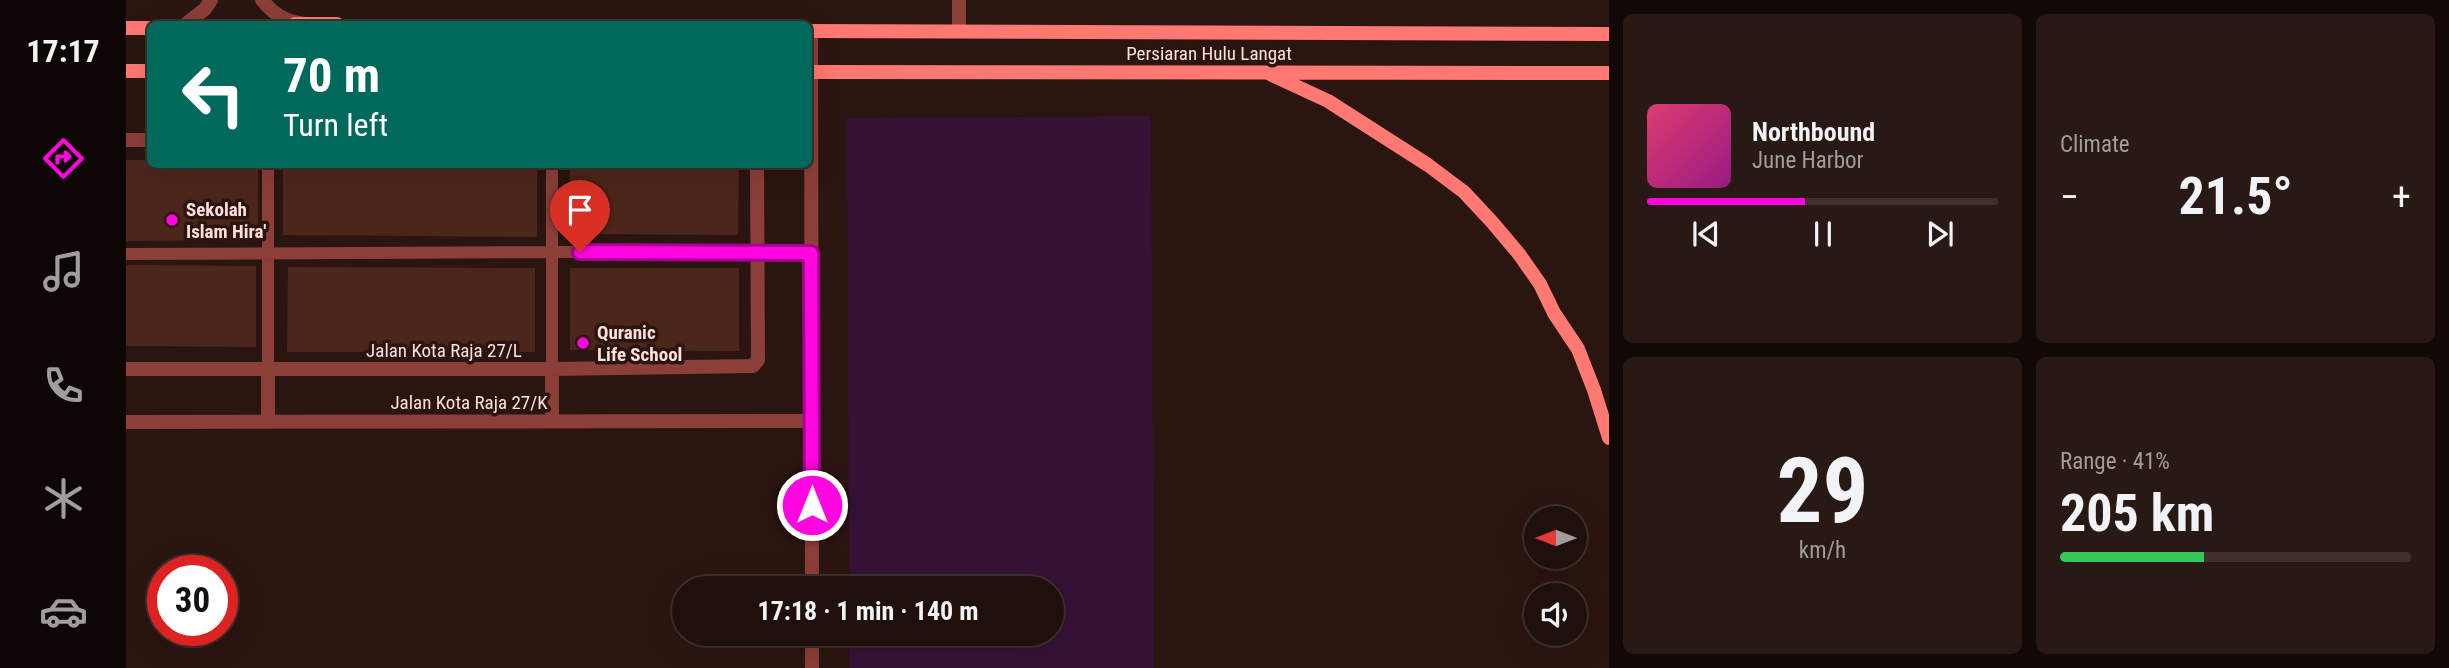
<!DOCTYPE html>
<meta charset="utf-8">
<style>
body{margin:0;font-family:"Roboto Condensed",sans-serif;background:#281915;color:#f1f3f6;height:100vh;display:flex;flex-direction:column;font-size:26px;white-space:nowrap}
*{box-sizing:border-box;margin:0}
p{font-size:23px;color:#a29d9d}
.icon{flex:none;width:38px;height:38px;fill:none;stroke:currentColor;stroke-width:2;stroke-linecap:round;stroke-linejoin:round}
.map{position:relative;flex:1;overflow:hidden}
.panel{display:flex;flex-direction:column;gap:14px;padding:14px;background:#120907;width:840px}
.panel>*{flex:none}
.hud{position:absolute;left:21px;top:21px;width:665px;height:147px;border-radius:10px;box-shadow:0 7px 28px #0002,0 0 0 2px #3d302d;background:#00695c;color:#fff;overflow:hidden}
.needle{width:46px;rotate:270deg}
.fabs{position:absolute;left:1398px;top:506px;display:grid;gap:14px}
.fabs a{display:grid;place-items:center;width:63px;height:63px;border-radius:50%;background:#20100c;box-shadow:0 7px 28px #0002,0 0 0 2px #3d302d;font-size:35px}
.speed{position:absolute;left:21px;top:555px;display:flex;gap:14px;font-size:35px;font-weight:700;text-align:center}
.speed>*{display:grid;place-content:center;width:91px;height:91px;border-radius:50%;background:#20100c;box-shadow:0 7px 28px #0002,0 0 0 2px #3d302d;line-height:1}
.speed .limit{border:10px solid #d22;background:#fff;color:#111}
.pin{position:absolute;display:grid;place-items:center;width:60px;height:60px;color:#fff;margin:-72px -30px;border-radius:50% 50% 50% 0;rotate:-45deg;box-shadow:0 0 7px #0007}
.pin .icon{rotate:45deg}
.me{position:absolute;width:77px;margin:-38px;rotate:0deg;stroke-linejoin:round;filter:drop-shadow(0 0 5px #0008)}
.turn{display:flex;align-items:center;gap:24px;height:147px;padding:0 21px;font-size:32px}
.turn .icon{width:91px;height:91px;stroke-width:2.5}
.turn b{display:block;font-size:49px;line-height:60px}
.big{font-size:52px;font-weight:700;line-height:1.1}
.panel .tile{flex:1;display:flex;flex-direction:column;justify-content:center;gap:10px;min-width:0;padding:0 24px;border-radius:10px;background:#281915}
.panel .dial{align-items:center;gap:0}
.dial b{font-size:91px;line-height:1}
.song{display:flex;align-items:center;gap:21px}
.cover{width:84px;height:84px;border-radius:10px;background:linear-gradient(135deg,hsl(340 70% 55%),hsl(310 70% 35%))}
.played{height:7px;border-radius:4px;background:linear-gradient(90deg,#ff06e0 45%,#3d302d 45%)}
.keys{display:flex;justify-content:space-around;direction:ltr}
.heat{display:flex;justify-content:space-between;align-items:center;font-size:38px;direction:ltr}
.charge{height:10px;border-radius:5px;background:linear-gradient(90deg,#34c759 41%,#3d302d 0)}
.panel .tiles{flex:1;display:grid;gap:14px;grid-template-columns:repeat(2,1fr)}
.trip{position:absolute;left:546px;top:576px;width:392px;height:70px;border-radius:35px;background:#20100c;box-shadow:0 7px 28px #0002,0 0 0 2px #3d302d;font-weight:700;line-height:70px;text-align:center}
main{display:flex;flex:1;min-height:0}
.tab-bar{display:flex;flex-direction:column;width:126px;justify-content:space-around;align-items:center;background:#0d0605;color:#a29d9d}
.tab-bar .icon{width:49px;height:49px}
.tab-bar .on{color:#ff06e0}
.tab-bar b{font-size:32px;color:#f1f3f6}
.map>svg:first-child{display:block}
.green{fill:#351236}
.building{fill:#4d261b}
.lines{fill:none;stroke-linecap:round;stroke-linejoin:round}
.service{stroke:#8c3e38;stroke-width:12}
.minor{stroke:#8c3e38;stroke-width:14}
.secondary{stroke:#ff7871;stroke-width:14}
.route-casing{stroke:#a60492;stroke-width:18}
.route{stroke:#ff06e0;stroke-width:12}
.poi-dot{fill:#ff06e0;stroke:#2b1510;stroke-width:2.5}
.labels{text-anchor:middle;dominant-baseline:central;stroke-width:7;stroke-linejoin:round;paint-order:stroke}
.street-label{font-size:19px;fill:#ffdfda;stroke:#2b1510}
.poi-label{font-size:19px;font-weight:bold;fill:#ffdfda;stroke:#2b1510;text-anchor:start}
</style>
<main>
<nav class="tab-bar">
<b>17:17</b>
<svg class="icon on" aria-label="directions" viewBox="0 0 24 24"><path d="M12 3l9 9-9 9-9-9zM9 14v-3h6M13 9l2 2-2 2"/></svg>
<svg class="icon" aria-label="music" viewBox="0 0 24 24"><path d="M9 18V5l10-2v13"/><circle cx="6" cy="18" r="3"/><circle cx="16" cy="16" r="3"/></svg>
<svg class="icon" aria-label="phone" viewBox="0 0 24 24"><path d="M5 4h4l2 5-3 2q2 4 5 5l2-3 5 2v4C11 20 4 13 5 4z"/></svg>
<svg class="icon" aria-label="climate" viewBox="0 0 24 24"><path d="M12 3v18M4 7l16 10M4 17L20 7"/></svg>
<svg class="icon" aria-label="car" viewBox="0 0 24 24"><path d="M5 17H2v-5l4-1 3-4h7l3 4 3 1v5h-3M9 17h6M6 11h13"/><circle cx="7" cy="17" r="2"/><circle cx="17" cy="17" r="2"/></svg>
</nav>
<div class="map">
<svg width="1483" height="668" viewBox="0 0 1483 668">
<rect width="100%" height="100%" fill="#2b1510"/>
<path class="green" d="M1025,116L1028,668H723V634H926V588H723L721,118Z"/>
<path class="building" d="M0,160H24V164H132V240L0,241Z
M157,164H411V237L157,235Z
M444,164H613L612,235L444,234Z
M0,265L130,266V347L0,346Z
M162,267L409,268V352H161Z
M444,268H613V351L444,350Z"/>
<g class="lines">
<path class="service" d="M142,164V369
M426,164V369
M0,254L630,251"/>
<path class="minor" d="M136,0C148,15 159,21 179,24
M833,0V31
M60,24L79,9L85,0
M685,31L686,588
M0,140H24
M630,251L685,253
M0,369H426L627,366L632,360L631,164
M142,369V422
M426,369V421
M0,422L686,421
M686,634V668"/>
<path class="secondary" d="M169,24H211
M0,28H24
M682,31L1483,34
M0,71H24
M682,72L1483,73
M1144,74L1202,101L1302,165L1338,192L1366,222L1393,254L1414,284L1428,313L1452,349L1468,390L1483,438"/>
</g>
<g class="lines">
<g class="route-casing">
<path id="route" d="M454,252L685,253L686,505"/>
</g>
<use href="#route" class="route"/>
</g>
<g class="poi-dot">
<circle cx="46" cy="220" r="7"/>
<circle cx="457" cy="343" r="7"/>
</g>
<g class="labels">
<g class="street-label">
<text x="1083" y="53">Persiaran Hulu Langat</text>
<text x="318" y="350">Jalan Kota Raja 27/L</text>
<text x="343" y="402">Jalan Kota Raja 27/K</text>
</g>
<g class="poi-label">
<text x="60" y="209">Sekolah<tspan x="60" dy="22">Islam Hira'</tspan></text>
<text x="471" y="332">Quranic<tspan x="471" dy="22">Life School</tspan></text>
</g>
</g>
</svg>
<div class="fabs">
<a><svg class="needle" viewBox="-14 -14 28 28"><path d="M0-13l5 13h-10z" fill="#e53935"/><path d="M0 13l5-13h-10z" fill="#a29d9d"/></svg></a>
<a><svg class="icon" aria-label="sound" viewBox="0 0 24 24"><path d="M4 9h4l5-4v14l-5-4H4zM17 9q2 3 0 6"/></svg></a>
</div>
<div class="speed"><div class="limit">30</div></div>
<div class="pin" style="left:454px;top:252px;background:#d93025"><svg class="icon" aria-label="arrive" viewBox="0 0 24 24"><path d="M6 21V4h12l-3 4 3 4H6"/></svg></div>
<svg class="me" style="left:686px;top:505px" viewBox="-20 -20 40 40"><circle r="17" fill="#ff06e0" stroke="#fff" stroke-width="3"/><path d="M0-11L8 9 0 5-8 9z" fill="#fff"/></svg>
<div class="trip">17:18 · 1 min · 140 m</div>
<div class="hud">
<div class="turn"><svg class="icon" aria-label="left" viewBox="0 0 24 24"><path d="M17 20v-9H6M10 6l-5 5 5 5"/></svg><div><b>70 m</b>Turn left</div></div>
</div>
</div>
<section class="panel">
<div class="tiles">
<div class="tile">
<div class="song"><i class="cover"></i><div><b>Northbound</b><p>June Harbor</p></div></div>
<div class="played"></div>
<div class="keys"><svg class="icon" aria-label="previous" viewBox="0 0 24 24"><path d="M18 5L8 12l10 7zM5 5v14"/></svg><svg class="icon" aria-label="pause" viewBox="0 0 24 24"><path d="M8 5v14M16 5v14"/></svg><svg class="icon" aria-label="next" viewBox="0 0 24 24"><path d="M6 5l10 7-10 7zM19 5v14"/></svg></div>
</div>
<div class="tile"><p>Climate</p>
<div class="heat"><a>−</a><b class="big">21.5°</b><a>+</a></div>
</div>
<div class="tile dial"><b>29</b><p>km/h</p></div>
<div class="tile"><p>Range · 41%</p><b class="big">205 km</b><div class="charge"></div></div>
</div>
</section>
</main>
